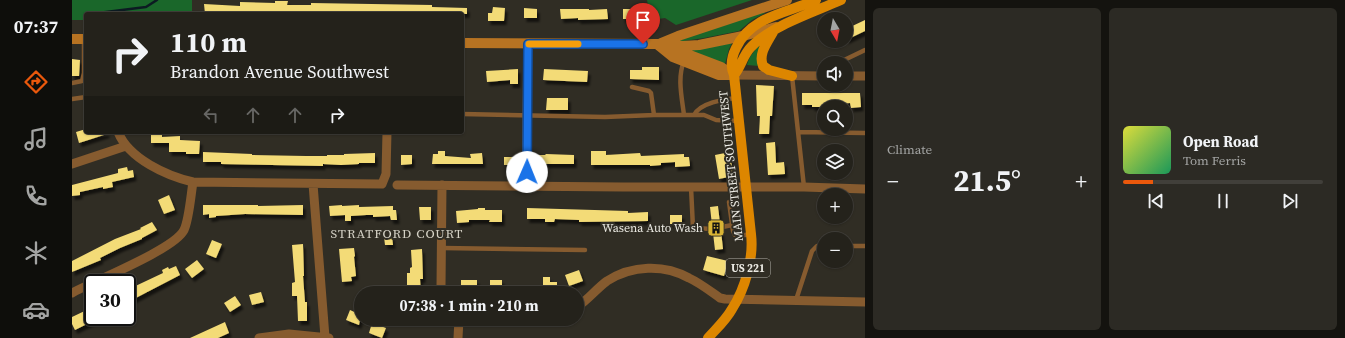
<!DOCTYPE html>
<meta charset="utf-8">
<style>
body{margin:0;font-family:"Source Serif 4",serif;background:#2c2a24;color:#f1f3f6;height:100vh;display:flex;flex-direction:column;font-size:15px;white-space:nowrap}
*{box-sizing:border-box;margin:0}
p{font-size:13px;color:#a3a4a3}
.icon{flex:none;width:22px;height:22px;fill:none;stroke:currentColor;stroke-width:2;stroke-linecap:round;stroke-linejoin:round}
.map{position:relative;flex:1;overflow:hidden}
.panel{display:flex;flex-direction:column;gap:8px;padding:8px;background:#14130f;width:480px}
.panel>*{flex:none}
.hud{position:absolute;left:12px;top:12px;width:380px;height:122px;border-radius:4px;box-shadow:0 1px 3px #0004,0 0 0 1px #413f3a;background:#24221b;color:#f1f3f6;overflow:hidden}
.needle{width:26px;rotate:170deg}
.buttons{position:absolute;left:745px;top:12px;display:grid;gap:8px}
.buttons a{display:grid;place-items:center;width:36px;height:36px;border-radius:50%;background:#24221b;box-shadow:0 1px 3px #0004,0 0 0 1px #413f3a;font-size:20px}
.speed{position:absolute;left:12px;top:274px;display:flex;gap:8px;font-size:20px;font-weight:700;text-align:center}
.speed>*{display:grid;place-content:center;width:52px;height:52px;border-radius:50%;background:#24221b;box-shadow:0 1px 3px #0004,0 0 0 1px #413f3a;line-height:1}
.speed .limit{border:2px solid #111;border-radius:6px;background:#fff;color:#111}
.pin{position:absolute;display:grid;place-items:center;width:34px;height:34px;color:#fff;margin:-41px -17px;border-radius:50% 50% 50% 0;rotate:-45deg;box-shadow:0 0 4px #0007}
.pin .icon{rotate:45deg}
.me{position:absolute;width:44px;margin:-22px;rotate:1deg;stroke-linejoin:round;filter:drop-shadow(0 0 3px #0008)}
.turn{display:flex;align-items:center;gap:14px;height:84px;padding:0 20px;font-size:18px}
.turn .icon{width:52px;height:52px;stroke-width:2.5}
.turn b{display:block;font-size:28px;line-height:34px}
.lanes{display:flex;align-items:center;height:38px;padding:0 20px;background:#0003;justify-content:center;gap:20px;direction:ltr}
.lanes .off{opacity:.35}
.big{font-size:30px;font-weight:700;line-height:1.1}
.panel .card{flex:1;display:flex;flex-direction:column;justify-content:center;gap:6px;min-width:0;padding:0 14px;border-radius:6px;background:#2c2a24}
.song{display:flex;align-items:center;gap:12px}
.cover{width:48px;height:48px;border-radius:6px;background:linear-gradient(135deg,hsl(60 70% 55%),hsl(150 70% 35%))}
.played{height:4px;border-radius:2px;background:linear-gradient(90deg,#ea580c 15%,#413f3a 15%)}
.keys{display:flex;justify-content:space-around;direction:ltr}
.heat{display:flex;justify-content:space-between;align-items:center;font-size:22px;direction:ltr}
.panel .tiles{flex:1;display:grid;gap:8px;grid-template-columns:repeat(2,1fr)}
.trip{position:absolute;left:282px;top:286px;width:230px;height:40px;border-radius:20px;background:#24221b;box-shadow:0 1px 3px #0004,0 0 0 1px #413f3a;font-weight:700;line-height:40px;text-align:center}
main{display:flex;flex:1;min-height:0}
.tabs{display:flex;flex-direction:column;width:72px;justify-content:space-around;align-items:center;background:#0e0e0b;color:#a3a4a3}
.tabs .icon{width:28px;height:28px}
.tabs .on{color:#ea580c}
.tabs b{font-size:18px;color:#f1f3f6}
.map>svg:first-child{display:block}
.green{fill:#1a672a}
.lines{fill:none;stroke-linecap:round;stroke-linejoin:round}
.stream{stroke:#0c1b22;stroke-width:2.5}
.building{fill:#f3db77;filter:url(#shadow)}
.service{stroke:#865b2f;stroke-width:4.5}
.minor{stroke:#865b2f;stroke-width:9}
.secondary{stroke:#b77322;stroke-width:10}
.primary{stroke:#dd8600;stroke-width:10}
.route-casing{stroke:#114b97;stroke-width:10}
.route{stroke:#1a73e8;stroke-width:7}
.slow{stroke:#f59e0b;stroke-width:7}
.labels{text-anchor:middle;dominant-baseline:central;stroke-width:4;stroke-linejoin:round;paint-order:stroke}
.shield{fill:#302d24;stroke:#b2b1a9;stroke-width:1}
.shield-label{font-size:11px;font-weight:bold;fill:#eae9e2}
.street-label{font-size:12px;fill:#eae9e2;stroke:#302d24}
.poi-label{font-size:12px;fill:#eae9e2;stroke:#302d24;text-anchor:end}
.neighbourhood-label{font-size:13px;letter-spacing:1px;fill:#d5d2c6;stroke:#302d24}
</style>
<main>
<nav class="tabs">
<b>07:37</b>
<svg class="icon on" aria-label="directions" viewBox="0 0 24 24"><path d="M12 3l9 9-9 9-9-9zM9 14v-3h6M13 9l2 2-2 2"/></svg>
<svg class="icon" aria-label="music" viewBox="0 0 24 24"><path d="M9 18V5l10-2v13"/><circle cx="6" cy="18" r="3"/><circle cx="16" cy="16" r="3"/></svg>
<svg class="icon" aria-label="phone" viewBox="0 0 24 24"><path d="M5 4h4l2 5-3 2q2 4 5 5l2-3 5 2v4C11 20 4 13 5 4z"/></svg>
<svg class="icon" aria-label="climate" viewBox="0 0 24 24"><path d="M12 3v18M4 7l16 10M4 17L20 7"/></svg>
<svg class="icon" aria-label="car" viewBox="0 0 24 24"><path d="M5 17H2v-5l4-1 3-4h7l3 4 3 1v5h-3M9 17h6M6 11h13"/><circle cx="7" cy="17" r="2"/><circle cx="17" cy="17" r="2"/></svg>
</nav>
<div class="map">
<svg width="793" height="338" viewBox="0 0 793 338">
<defs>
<filter id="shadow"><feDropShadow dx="2.5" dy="4" stdDeviation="1" flood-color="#0009"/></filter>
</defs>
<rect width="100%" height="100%" fill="#302d24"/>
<path class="green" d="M0,0H120V14H14V20H0Z
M575,0H680L604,25L593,18L579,20Z
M692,11L693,13L680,20L667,31L632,38L605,42V40Z
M692,42L687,66L675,65C677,56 684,48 692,42Z
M660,43L657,49L653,64L616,50Z"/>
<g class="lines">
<path class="stream" d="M18,14L74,7L85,0"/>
</g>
<path class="building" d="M203,1H216L215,5H239V3L360,5V7L395,8V14L304,13V14H293V13L258,14L233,12V14H221V13L199,12V13H187V12L163,13V14H133L132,4L168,6V2L203,3Z
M421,7L433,8L432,21H416V13H420Z
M452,8L465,9V18H452Z
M488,9H517V10L535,9L536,19L506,20V18L489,19Z
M551,9H566V11H572V19H551Z
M793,20V31L774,40V29Z
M0,59L8,60L7,76H0Z
M570,67H587V80L558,79V70H570Z
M446,69V84H438V80L415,82L414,71Z
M472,69L516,71L515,82L471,80Z
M684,85L702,86L700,116H698L697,134H687L688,116H685Z
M730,93H788L789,107L779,108L778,103L755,105V107H740V105H730Z
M475,98H496V110H474Z
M14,129V132H35V134L7,143L4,132Z
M79,132L90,133V137L108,136V140L128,141L127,154H114V152H97V143H79Z
M703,142L704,163L712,162L713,174L696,175L694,143Z
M366,151H373V156L399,158L398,154L410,153L411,164H360L361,154H366Z
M519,151H534V155L568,153L569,156L612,154V157H617L618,166L603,167V162L589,163V165L578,166V165H519Z
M131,152L180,154V155L234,156H255V155H272V154L303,153V163H287V164L269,165L251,164V166L149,164V162H131Z
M658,152L661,176L647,179L643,155Z
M474,154L502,155V164H465L466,155H473Z
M329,155H340V164L329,165Z
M432,157H447V165H432Z
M55,167L56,171L61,170L62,177L40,182L41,187L31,189V187L8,192V195L0,196V185L46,173V169Z
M97,195L103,210L92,214L86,200Z
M131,205H186V206L231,205V215L173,214L144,216V217L137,218V214L131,215Z
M270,205V206L287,205V207L321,206V210H324L325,220H319L318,216L301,217V215H294L279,216V221H273V215L258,216L257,206Z
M646,206L648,224L640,225L638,207Z
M347,207H359V220H348Z
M406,208H413V210H430V222H417L418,220H397V222L385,223L384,211L406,209Z
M455,208L556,211V213L576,212V221L507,222V220L483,219L482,222H473V219H455Z
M598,215H610V224H598Z
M80,222L85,230L70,238V239L48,248L28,258L29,260L0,272V261L43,239L69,229L68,228Z
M649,231L651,249L643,250L641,233Z
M320,236L321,245H313L312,237Z
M140,240L150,244L144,258L134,254Z
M231,244L232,276H231L233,302H235V321H226L225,296H220V283L223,282L220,245Z
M282,248L283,256L282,257L284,276L279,277L280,281L270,282L267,249Z
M350,249L351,279H348L349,293H335V273H338V268L340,267L339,250Z
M635,256L656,261L652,276L631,270Z
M125,260L132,269L120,278L113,269Z
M104,266L108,275L58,301L55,295V290L91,273L90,270L96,267L97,269Z
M507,270L511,281L497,286L493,275Z
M471,277H478V282H485V290H471Z
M389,280H405V291L387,290V285H389Z
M418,280H430V292H418Z
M189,292L192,302L180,305L177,295Z
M163,296L169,305L158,312L152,303Z
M21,307V321L3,330L0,324V317Z
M278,310L289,315L287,325L274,320Z
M153,322L157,333L146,338H118Z
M300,323L314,328L310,338L297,333Z"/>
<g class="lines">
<path class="service" d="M612,61C605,78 610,98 612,115
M766,63L793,50
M720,76L732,187
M0,83L10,81L12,73V39
M560,87L577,91L579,93L582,115
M0,99L14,97
M390,114L533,117L582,115H632L644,120L666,121
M622,115C628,103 652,99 664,98
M726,132L793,133
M619,187L621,228L641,229L660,225
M657,202L661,231L663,235L667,236L679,234
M774,246H793
M370,248L513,250
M724,300L740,251L745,246H752"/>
<path class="minor" d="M662,75L752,76
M774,76H793
M46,132C57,159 95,176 121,182L310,184L314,174L315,132
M0,164L54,146
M241,184L253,337
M325,185L551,187H732L793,189
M370,185L369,287L370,293
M454,186L456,43
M0,293C22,281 103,249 112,230C117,220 119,194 121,182
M505,307C516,300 524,289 535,281C560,265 592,264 617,278C628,283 638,291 648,298L653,299L793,302
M187,338L217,334L257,338
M386,338L387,319"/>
<path class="secondary" d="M0,39H14
M390,43L585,44L611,46L627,45L671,36L704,27
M589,43L606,36L715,0
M585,44L601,57L647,75H662
M599,48L649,67L661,75"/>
<path class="primary" d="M701,32C695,43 686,54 691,66L697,70L720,76
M662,75C669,67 671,55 679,47C699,26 742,12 769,0
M636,338C644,329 654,320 660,309C673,289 682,258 679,234L662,75C658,66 659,58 664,48C679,16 715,13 744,0"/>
</g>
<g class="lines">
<g class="route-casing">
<path id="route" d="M455,172L456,44H571"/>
</g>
<use href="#route" class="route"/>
<path class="slow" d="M457,44H506"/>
</g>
<defs>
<g id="building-square" transform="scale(0.9)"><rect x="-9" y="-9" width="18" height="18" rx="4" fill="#d9b434" stroke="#302d24"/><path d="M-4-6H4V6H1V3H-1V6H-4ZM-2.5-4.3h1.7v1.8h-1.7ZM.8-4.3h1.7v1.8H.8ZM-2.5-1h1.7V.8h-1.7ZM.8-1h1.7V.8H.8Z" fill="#111"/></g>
</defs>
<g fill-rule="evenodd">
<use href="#building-square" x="644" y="228"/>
</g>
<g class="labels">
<rect class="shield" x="654" y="259" width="44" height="18" rx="3"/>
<g class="shield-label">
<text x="676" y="268">US 221</text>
</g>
<g class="street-label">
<text transform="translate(659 166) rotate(-96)">MAIN STREET SOUTHWEST</text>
</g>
<g class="poi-label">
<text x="631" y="228">Wasena Auto Wash</text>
</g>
<g class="neighbourhood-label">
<text x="325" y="233">STRATFORD COURT</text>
</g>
</g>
</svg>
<div class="buttons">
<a><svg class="needle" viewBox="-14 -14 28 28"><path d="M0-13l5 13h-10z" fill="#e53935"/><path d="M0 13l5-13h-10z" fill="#a3a4a3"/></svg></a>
<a><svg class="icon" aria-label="sound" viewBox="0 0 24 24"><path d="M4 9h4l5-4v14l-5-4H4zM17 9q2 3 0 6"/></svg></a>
<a><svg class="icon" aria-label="search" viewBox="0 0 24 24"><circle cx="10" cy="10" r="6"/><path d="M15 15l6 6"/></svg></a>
<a><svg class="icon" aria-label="layers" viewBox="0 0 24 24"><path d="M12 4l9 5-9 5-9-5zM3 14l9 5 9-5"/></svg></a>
<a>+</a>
<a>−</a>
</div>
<div class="speed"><div class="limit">30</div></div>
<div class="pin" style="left:571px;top:44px;background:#d93025"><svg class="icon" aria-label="arrive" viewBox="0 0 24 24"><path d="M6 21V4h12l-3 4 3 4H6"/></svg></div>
<svg class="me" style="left:455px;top:172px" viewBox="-20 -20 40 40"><circle r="19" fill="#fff"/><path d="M0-13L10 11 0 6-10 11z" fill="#1a73e8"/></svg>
<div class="trip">07:38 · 1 min · 210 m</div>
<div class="hud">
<div class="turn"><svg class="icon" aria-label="right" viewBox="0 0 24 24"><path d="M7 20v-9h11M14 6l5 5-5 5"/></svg><div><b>110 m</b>Brandon Avenue Southwest</div></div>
<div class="lanes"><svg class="icon off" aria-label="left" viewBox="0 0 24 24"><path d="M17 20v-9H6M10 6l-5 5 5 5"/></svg><svg class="icon off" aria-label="ahead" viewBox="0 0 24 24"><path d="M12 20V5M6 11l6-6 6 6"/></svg><svg class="icon off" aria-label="ahead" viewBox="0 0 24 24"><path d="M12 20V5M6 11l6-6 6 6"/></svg><svg class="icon" aria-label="right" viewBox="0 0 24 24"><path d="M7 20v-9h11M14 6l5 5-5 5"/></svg></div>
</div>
</div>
<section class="panel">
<div class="tiles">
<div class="card"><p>Climate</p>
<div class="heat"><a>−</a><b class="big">21.5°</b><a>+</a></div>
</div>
<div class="card">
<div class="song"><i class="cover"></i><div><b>Open Road</b><p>Tom Ferris</p></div></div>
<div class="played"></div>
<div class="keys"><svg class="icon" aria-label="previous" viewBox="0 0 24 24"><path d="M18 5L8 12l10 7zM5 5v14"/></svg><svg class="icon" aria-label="pause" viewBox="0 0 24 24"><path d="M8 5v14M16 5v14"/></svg><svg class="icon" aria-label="next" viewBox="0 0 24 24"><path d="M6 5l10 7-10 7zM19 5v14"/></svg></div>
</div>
</div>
</section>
</main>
